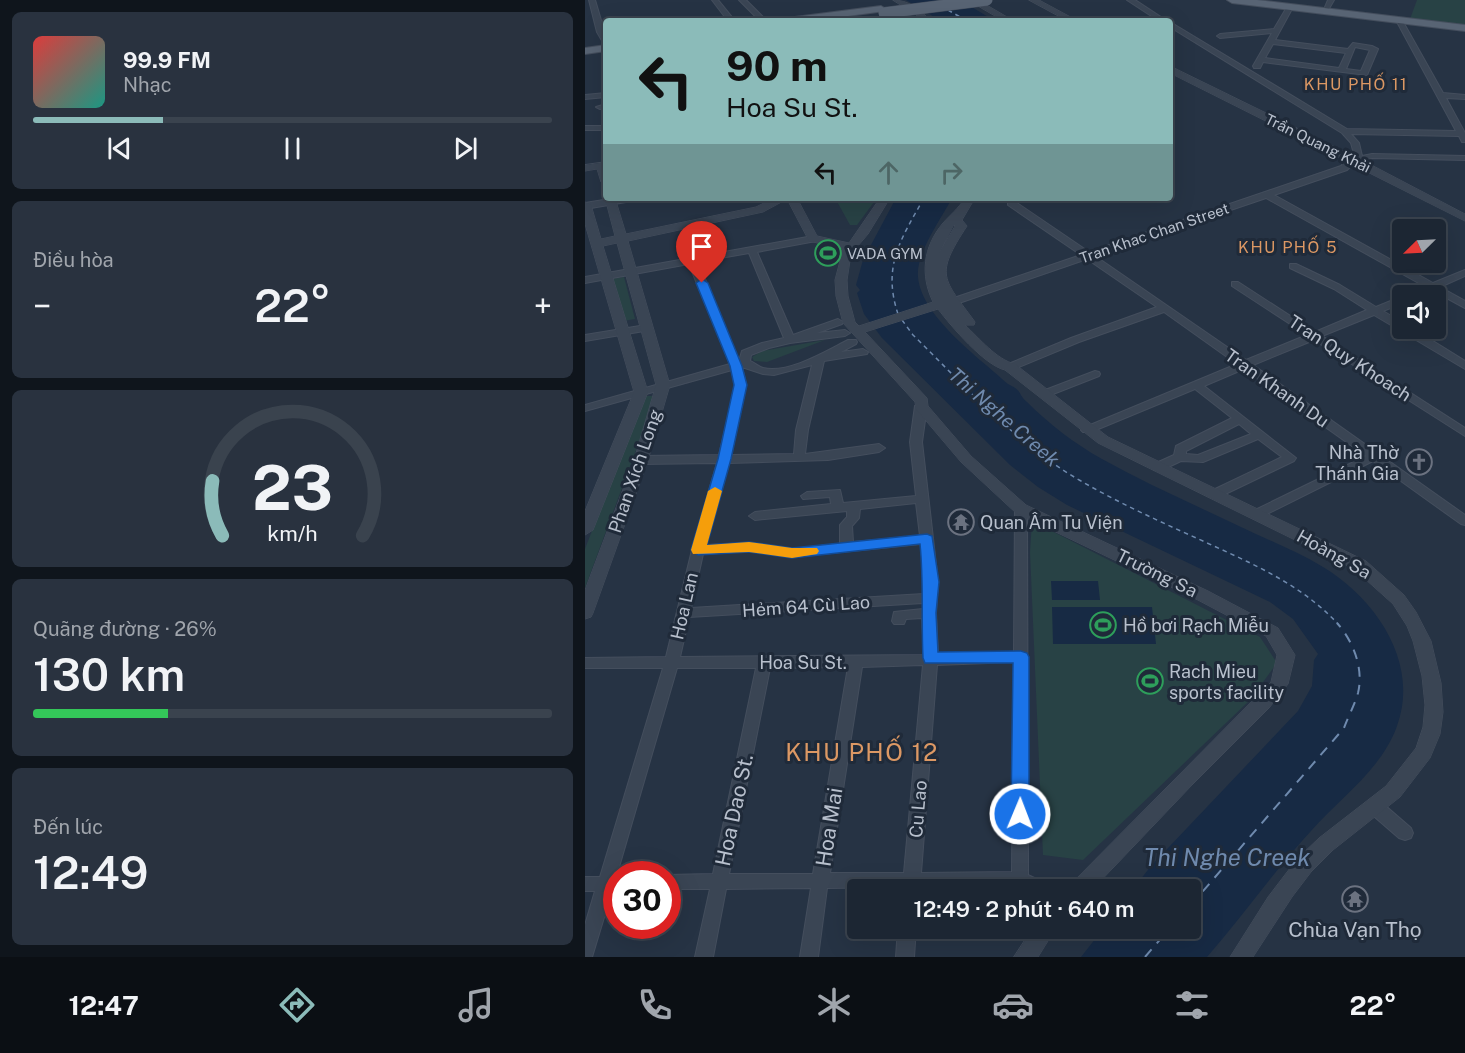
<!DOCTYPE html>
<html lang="vi">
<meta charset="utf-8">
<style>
body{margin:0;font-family:"Public Sans",sans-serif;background:#29323f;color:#f1f3f6;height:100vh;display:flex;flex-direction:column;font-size:22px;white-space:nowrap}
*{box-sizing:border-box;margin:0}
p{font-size:20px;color:#a0a5ac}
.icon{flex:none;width:33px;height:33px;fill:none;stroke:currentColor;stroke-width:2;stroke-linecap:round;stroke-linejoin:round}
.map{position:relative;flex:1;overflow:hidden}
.details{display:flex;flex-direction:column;gap:12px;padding:12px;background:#0f151c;width:585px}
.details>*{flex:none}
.hud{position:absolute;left:18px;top:18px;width:570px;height:183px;border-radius:6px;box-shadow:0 6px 24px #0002,0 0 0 2px #3a434e;background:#8bbbb9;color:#111;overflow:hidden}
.needle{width:39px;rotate:246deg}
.buttons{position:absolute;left:807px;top:219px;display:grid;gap:12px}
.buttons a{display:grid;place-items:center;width:54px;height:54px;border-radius:6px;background:#1c2633;box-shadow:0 6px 24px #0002,0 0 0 2px #3a434e;font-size:30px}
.speed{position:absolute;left:18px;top:861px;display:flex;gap:12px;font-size:30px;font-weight:700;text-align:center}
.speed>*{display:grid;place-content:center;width:78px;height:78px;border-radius:50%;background:#1c2633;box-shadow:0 6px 24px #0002,0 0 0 2px #3a434e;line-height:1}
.speed .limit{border:9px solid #d22;background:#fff;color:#111}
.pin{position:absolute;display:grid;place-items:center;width:51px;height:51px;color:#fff;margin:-62px -26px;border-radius:50% 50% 50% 0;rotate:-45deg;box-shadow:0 0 6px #0007}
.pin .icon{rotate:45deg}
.me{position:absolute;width:66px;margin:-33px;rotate:1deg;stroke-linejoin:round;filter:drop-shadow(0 0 4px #0008)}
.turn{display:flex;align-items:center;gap:21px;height:126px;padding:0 24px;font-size:27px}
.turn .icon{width:78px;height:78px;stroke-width:2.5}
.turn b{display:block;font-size:42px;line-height:51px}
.lanes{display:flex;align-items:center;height:57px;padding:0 24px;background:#0003;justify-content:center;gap:30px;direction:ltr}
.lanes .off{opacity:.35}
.big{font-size:45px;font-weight:600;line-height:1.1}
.details .widget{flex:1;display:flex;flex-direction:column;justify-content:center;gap:9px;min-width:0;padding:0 21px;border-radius:9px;background:#29323f}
.details .dial{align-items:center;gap:0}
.dial svg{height:156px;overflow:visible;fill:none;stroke:#3a434e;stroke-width:7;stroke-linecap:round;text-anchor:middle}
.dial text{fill:#f1f3f6;stroke:none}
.song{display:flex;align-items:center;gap:18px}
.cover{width:72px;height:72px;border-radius:9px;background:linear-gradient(135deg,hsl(0 70% 55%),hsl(170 70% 35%))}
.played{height:6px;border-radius:3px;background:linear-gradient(90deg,#8bbbb9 25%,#3a434e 25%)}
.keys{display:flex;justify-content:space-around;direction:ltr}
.heat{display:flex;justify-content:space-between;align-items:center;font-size:33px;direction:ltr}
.charge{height:9px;border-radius:4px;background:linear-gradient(90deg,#34c759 26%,#3a434e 0)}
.trip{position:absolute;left:262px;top:879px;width:354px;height:60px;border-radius:6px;background:#1c2633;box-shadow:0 6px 24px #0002,0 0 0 2px #3a434e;font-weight:600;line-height:60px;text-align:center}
.tabs{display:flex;height:96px;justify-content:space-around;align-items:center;background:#0b0f14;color:#a0a5ac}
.tabs .icon{width:42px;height:42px}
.tabs .selected{color:#8bbbb9}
.tabs b{font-size:27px;color:#f1f3f6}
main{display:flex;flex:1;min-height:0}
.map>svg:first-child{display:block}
.green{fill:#284245}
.water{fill:#172a44}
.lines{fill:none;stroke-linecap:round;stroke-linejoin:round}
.ferry-far1{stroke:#6f8aae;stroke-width:1.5;stroke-dasharray:4.5 4;stroke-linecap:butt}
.ferry{stroke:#6f8aae;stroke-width:2;stroke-dasharray:10 8;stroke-linecap:butt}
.minor-casing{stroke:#444e5d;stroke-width:2}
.tertiary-casing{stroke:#444e5d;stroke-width:1}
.primary-casing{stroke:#444e5d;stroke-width:2}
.minor{fill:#3a4554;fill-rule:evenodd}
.tertiary{fill:#3a4554;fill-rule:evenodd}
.primary{fill:#586474;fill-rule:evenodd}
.primary-bridge-casing{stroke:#444e5d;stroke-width:12;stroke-linecap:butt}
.primary-bridge{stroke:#586474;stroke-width:11}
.route{fill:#1a73e8;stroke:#114b97;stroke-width:1.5}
.slow{fill:#f59e0b}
.labels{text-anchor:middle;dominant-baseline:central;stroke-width:6;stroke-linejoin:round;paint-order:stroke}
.far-street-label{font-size:15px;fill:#b8c0cd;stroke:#1f2a39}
.far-poi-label{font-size:15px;fill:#b8c0cd;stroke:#1f2a39;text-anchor:start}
.far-neighbourhood-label{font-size:16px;letter-spacing:1.5px;fill:#dc9864;stroke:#1f2a39}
.street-label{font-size:18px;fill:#b8c0cd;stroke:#1f2a39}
.poi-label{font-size:18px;fill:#b8c0cd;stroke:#1f2a39;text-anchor:start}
.water-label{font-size:20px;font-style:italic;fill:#6f8aae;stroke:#1f2a39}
.near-street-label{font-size:21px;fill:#b8c0cd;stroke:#1f2a39}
.near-poi-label{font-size:21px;fill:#b8c0cd;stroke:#1f2a39}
.near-neighbourhood-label{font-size:24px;letter-spacing:1.5px;fill:#dc9864;stroke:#1f2a39}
.near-water-label{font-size:24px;font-style:italic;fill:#6f8aae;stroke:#1f2a39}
</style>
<main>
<section class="details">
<div class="widget">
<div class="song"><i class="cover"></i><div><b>99.9 FM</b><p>Nhạc</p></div></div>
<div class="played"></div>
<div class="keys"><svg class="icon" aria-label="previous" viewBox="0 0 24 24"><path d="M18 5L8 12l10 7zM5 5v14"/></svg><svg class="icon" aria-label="pause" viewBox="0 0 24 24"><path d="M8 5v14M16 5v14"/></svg><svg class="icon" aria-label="next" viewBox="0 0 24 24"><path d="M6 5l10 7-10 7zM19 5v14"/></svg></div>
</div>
<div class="widget"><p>Điều hòa</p>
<div class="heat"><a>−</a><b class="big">22°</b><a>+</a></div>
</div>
<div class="widget dial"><svg viewBox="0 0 100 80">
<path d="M14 69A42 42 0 1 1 86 69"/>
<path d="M14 69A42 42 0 0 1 9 41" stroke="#8bbbb9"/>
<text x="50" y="56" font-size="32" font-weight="700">23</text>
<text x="50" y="72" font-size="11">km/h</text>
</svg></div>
<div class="widget"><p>Quãng đường · 26%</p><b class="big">130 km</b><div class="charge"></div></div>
<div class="widget"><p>Đến lúc</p><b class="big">12:49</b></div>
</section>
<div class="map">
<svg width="880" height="957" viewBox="0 0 880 957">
<rect width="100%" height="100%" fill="#263344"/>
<path class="green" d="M832,0H880V26L825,19Z
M250,198H292L272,225H265Z
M39,277L50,319L38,321L27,279Z
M240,340L182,362L169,361L167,357L177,351Z
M59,396H71L0,588V549Z
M447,521L675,637L692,663L665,700L498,860L458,855L445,552Z"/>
<path class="water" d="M321,0H375L410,21H356Z
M311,198H367C356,219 340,240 334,264C323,308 394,357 423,384C439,392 432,393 442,402C464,424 490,444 517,459C562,484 610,505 656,527C683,540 712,551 738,567C791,599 835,663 812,726C797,769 755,798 726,831C689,871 658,916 622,957H496L518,929L606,928V890L548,889L566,866L713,711L727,686L729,660L733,654L708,619L685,602L482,505L453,487L425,465L297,338L279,314L272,293L275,290L271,285L278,260Z
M466,581H513L515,600H467Z
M467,607H567L571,644H468Z"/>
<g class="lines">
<path class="ferry-far1" d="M363,10L382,21
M313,314C297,266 316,239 339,198
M317,320L328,335C381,387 431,444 496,481C539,506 585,526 631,547C675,567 720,588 753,624"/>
<path class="ferry" d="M606,905L759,728C763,717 770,704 773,693C779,668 768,641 752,623
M560,957L585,928"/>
<g class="minor-casing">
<path id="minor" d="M4,0H10L21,37V45L19,44L12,32Z
M127,0H133L150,21H143Z
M154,0H161L182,21H175Z
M542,0H550L582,21H574Z
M743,0H749L742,12H738Z
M705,5L708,7L690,40L763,49L768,43L787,46L793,49L782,75L678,62L675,68H669L668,66L687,33L635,38L632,36L635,34L689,29L702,7ZM688,44L761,53L754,68L680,58ZM770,47L785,50L776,71L761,69Z
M251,17L256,21H249L248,19Z
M814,18L817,20L858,93L880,95V99L861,98L880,133V142H877L874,136L766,134L774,143L777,156L787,154L880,156V160L787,158L770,162L762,170L689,195L848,283L880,270V276L855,287L880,301V308L847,290L835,296H820L839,286L681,198L510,256L661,360L722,335L647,286V282H653L730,332L782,310L749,289L705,268V264H711L755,285L791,307L818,296V303L798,311L818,323V328H827L880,361V369L789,315L737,336L880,428V436L729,340L668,365L880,515V525L876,524L788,461L676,517H668L666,514L668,511L781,456L659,369L619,386L711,458L709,461L634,497H626L624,494L626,491L697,457L673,439L618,462L596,461L577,470H569L567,467L569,464L589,455L591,446L647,418L610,389L506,432H498L496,430L498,428L652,364L579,312L494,342L429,369H421L420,367L421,365L486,338L572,307L502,259L371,304H363L362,302L363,300L496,255L423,205V201H429L504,252L756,166L769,154L766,143L757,133L585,27V22L762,129L871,131L811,20ZM654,424L666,434L613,455L601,454V451Z
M21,93V97L0,99V95Z
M21,104V108L15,109L11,107Z
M0,126H21V130H0Z
M31,198H51L47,201L0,209V203Z
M228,236L233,239L231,241L172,252L208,335L253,319L258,322L257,324L232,333L260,330L265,333L260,336L205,343L184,348L166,355L165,361C170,363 174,367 178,368C204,374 241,351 263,340H271L272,342L271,344L256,352L278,349L283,352L282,354L239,361L223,430L220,454L294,444L300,448L294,452L243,460L144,463L121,545L164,543L207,549L255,544V525L262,517V511L170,520L164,516L170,512L246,504L245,497L218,499L216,496L222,492L255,490L258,503L331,496L325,442L330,406L336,403L340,404L342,406L337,442L353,582L351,613L353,654L429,652L430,509L436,505L442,509L443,875L464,885L466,890H440L434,886L335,887L334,890H318V887L242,888L233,957H215L226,888L141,889L128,957H110L125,889H82V875L128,874L171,668H92L32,874V891H27L7,957H0V925L10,891H0V877H15L78,668H0V658L81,657L107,550L132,463L56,464L50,460L56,456L134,455L151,385L147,370L0,411V405L145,364L104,264L0,283V277ZM164,253L199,338L177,343L157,351L154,361L113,262ZM227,365L211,430L209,454L146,455L161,385L157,367L178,374L189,375ZM331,503L335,536L268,542L267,526L274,518L275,509ZM336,544L339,582V594L106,608L118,554L164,551L207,557ZM338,603V609L309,612L307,621L309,624H319L321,619L337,618L339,655L95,657L104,617ZM429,662L427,872L336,873L352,665ZM338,665L319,873H245L277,667ZM263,667L228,874H144L185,668Z
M61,325L66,328L65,330L0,341V335Z
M510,371L514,372L515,374L514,376L463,396L459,397L453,394L455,392Z
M790,800L796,802L826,828L828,833L826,838L820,840L814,838L784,812L782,807L784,802Z
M313,928H331L329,957H311Z"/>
</g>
<g class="tertiary-casing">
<path id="tertiary" d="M308,0C323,0 336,9 345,21H336L331,15Z
M383,0H393L429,21H419Z
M444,0H454L493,21H483Z
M585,66L773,158L880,214V221L585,73Z
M21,162V185L16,182L12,169L0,171V165Z
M21,196V198H30L41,234L171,207L189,198H212L232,236L264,243L295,198H305L283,234L266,254L262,280L263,296L270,322L274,326L348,302C335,275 338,247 358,223C366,214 373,209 380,198H390L377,220L382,226C349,276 358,278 390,322L389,325H380C394,338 412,360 430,364L523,437L781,561L819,595L831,612L846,641L856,683L858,712L855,734L845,758L815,797L748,850L726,872L707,897L668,957H645L683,897L712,859L734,838L801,786L831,748L838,727L840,705L837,676L828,641L822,626L808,604L769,569L513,443L420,370C399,365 366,326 353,309L280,332L342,398L343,406L386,456L441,505L623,591L693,628L710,655L703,684L684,708L607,785L507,890H483L486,884L686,682L692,655L681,636L611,599L431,513L376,462L331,409L330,402L258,323L251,296L250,280L255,261L247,258L258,249L224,241L202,199L178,212L43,241L85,385L63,460L8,613L6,617L0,619V590L49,460L71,385L32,243L18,246L63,392L8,530L0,535V511L49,392L0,224V202L6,205L16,239L30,236L20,198ZM369,225L370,226L354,253Z
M448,928H471L453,957H429Z"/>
</g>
<g class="primary-casing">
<path id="primary" d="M642,0H672L880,25V31L647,3Z
M296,6L301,9L300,11L226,21H197L202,18Z
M21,45V51L0,54V48Z"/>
</g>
<use href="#minor" class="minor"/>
<use href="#tertiary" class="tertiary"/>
<use href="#primary" class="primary"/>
<g class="primary-bridge-casing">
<path id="primary-bridge" d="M299,13L402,0"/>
</g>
<use href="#primary-bridge" class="primary-bridge"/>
</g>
<path class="route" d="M117,279L123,283L157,366L162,385L146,459L122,545L164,542L207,548L342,534L347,536L354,582L351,613L353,652L436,651L442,653L444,657V814L442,820L435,822L429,820L426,814L428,663H340L338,658C336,620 339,583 335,544L207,558L164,552L113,555L106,550L133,459L149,385L145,366L111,283Z"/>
<path class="slow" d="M130,487L137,491L122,545L164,542L207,548H232L234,551L232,554L207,558L164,552L108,554L106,550L123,491Z"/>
<defs>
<g id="stadium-ring" transform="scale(1.35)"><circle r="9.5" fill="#1f2a39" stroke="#2e9e5b" stroke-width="1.5"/><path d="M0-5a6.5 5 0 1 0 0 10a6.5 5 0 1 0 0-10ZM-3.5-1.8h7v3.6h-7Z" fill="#2e9e5b"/></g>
<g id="church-ring" transform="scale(1.35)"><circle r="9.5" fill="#1f2a39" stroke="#6b7280" stroke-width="1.5"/><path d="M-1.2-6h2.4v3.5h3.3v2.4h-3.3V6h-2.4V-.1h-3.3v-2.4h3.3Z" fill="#6b7280"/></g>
<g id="temple-ring" transform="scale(1.35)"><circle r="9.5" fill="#1f2a39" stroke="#6b7280" stroke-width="1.5"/><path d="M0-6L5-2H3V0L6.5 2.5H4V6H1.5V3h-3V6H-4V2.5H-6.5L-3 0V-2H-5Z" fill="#6b7280"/></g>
</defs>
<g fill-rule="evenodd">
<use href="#stadium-ring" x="243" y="253"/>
<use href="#church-ring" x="834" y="462"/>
<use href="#temple-ring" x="376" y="522"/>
<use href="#stadium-ring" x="518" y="625"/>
<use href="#stadium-ring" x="565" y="681"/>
<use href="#temple-ring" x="770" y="899"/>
</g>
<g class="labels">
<g class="far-street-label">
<text transform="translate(733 143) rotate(26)">Trần Quang Khải</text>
<text transform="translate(569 233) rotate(-19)">Tran Khac Chan Street</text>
</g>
<g class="far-poi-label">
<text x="262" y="253">VADA GYM</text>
</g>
<g class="far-neighbourhood-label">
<text x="771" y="84">KHU PHỐ 11</text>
<text x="703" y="247">KHU PHỐ 5</text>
</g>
<g class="street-label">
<text transform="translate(765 358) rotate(33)">Tran Quy Khoach</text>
<text transform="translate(692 388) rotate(35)">Tran Khanh Du</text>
<text transform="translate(50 471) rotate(-71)">Phan Xích Long</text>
<text transform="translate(749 554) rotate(29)">Hoàng Sa</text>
<text transform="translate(572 573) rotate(26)">Trường Sa</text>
<text transform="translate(99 606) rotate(-77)">Hoa Lan</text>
<text transform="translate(221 606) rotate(-4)">Hẻm 64 Cù Lao</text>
<text x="218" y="662">Hoa Su St.</text>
<text transform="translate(333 809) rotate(-85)">Cu Lao</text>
</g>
<g class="poi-label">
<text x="814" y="452" text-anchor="end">Nhà Thờ<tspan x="814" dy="21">Thánh Gia</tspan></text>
<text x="395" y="522">Quan Âm Tu Viện</text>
<text x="538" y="625">Hồ bơi Rạch Miễu</text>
<text x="584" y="671">Rach Mieu<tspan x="584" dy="21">sports facility</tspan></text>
</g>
<g class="water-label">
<text transform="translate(419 417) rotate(41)">Thi Nghe Creek</text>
</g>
<g class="near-street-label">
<text transform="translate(149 810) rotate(-78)">Hoa Dao St.</text>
<text transform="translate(244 827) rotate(-81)">Hoa Mai</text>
</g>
<g class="near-poi-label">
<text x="770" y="929">Chùa Vạn Thọ</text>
</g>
<g class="near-neighbourhood-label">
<text x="277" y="752">KHU PHỐ 12</text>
</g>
<g class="near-water-label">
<text x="642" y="857">Thi Nghe Creek</text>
</g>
</g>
</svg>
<div class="buttons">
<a><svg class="needle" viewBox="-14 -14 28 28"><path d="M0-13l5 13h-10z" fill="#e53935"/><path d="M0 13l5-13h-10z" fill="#a0a5ac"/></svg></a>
<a><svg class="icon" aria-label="sound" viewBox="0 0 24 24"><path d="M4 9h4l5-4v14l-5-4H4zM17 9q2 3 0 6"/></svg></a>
</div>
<div class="speed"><div class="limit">30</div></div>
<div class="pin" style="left:117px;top:283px;background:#d93025"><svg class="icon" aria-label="arrive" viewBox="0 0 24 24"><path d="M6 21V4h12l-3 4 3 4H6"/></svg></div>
<svg class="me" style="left:435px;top:814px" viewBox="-20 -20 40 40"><circle r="17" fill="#1a73e8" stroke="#fff" stroke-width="3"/><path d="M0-11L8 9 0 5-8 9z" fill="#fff"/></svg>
<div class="trip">12:49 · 2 phút · 640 m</div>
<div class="hud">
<div class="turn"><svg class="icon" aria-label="left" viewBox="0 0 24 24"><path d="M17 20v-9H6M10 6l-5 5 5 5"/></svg><div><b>90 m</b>Hoa Su St.</div></div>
<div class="lanes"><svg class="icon" aria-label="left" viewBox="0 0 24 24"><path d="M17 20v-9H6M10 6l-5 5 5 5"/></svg><svg class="icon off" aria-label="ahead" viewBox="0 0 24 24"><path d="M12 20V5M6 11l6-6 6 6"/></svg><svg class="icon off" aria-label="right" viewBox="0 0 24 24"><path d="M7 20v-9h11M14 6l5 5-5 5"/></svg></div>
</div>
</div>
</main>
<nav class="tabs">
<b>12:47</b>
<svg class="icon selected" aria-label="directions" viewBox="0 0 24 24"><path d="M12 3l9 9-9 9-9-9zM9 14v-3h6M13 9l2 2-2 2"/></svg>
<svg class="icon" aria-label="music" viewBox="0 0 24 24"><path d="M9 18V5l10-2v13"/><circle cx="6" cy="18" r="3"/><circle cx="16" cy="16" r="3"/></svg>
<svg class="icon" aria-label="phone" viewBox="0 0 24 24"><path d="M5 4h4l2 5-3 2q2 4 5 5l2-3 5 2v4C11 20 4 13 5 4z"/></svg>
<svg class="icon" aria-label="climate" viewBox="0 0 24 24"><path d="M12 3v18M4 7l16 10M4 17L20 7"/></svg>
<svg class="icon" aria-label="car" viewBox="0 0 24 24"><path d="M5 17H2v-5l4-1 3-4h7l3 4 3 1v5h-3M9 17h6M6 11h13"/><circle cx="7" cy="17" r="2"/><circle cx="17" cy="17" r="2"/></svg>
<svg class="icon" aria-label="filters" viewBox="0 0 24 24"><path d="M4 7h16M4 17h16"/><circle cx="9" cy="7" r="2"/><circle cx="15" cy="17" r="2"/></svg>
<b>22°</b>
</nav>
